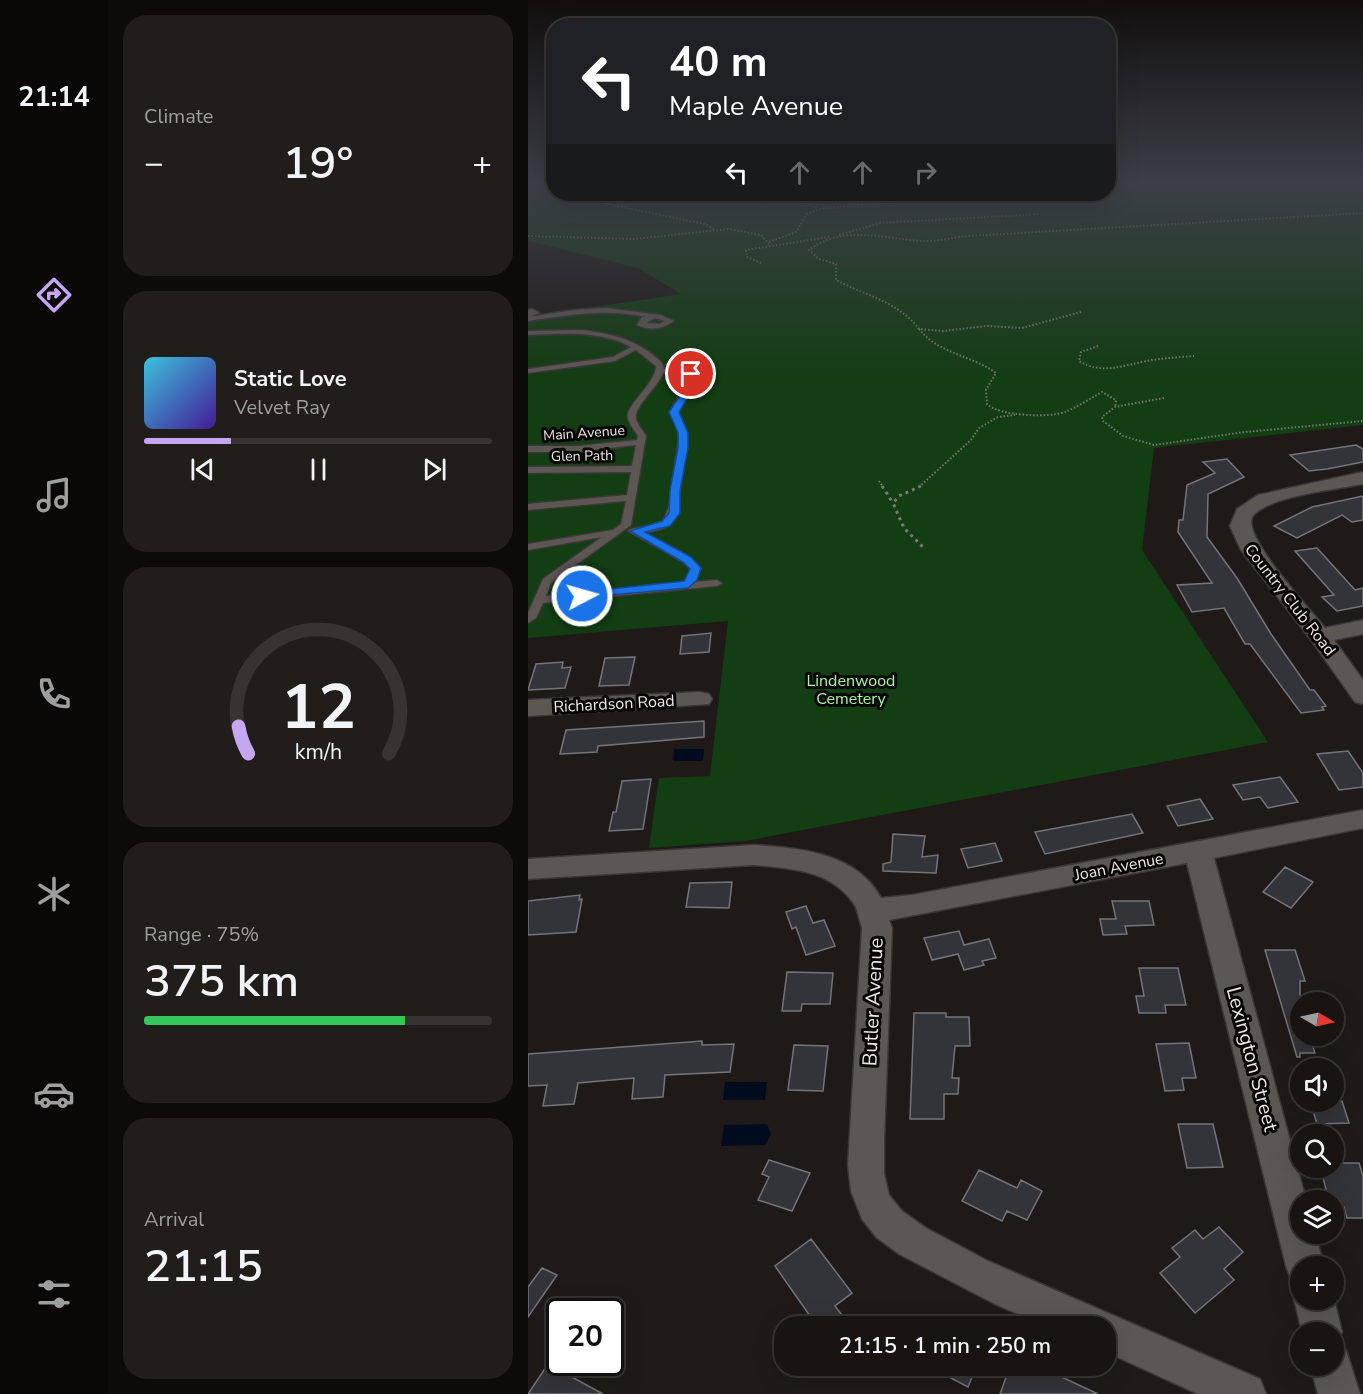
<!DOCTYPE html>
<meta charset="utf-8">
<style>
body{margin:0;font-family:"Nunito Sans",sans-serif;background:#201d1a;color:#f1f3f6;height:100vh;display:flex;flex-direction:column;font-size:22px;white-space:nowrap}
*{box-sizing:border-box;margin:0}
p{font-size:20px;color:#9e9e9f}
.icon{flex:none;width:33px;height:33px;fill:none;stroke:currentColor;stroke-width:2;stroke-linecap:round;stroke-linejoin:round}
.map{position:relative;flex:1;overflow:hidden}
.side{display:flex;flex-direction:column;gap:15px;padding:15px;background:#0d0b09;width:420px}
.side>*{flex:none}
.guide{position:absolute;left:18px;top:18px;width:570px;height:183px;border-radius:24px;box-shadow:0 6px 24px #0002,0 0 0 2px #363331;background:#202124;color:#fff;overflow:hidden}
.needle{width:39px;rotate:99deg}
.fabs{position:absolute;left:762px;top:992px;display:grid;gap:12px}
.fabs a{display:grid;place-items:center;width:54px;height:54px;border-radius:50%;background:#171411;box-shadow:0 6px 24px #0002,0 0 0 2px #363331;font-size:30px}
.speed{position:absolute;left:18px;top:1298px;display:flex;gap:12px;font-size:30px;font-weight:700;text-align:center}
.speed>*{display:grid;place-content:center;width:78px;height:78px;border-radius:50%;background:#171411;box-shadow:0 6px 24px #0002,0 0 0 2px #363331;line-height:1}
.speed .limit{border:3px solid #111;border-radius:9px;background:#fff;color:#111}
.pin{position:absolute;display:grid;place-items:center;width:51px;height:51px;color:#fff;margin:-26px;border:3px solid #fff;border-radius:50%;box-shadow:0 2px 6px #0007}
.me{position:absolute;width:66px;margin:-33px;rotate:84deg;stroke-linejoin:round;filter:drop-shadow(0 0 4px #0008)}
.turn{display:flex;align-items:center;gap:21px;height:126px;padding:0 24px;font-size:27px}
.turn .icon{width:78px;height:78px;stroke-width:2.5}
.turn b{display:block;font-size:42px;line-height:51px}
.lanes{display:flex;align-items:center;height:57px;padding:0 24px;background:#0003;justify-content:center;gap:30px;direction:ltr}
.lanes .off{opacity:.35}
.big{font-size:45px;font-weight:600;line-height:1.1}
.side .widget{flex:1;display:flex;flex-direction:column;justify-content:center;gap:9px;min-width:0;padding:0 21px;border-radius:24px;background:#201d1a}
.side .dial{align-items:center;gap:0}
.dial svg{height:156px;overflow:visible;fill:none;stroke:#363331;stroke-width:7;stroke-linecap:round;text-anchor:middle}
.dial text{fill:#f1f3f6;stroke:none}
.song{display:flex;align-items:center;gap:18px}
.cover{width:72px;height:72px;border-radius:9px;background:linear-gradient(135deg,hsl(190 70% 55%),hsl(260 70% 35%))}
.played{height:6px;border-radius:3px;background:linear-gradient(90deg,#c5a6f0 25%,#363331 25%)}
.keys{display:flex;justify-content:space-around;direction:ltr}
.heat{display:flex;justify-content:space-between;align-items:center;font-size:33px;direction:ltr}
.charge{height:9px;border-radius:4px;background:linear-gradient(90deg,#34c759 75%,#363331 0)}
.trip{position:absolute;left:246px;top:1316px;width:342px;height:60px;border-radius:24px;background:#171411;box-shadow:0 6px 24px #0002,0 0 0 2px #363331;font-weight:600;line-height:60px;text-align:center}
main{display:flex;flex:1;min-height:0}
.dock{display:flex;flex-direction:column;width:108px;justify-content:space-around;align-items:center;background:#090807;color:#9e9e9f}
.dock .icon{width:42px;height:42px}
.dock .selected{color:#c5a6f0}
.dock b{font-size:27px;color:#f1f3f6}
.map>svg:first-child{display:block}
.green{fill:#133d13}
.water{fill:#000b1d}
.building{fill:#333439;stroke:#73747a;stroke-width:1.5}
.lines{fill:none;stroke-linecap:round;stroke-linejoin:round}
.service-casing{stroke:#3b3736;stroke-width:3}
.minor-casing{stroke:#3b3736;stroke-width:3}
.path-far1{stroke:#7b7775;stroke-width:2;stroke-dasharray:1.5 2;stroke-linecap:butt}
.path{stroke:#7b7775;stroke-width:3;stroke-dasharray:3 4;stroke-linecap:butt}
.service{fill:#5d5754;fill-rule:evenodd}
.minor{fill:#5d5754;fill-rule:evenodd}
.route{fill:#1a73e8;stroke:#114b97;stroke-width:1.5}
.labels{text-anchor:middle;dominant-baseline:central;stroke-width:6;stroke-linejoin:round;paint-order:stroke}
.far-street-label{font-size:14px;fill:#ebe7e6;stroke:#070605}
.street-label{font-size:16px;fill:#ebe7e6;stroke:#070605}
.park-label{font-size:16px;fill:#a6f8a2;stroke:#070605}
.near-street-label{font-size:20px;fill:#ebe7e6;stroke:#070605}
</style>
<main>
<nav class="dock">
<b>21:14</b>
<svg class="icon selected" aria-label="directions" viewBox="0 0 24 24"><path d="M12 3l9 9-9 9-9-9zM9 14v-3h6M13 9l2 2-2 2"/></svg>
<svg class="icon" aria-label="music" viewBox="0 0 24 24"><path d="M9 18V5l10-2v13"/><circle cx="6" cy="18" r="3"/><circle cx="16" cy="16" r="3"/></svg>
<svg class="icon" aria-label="phone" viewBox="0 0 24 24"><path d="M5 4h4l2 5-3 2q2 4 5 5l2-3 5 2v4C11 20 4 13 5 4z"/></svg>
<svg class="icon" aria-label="climate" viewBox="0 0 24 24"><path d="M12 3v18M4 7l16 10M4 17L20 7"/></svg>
<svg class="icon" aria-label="car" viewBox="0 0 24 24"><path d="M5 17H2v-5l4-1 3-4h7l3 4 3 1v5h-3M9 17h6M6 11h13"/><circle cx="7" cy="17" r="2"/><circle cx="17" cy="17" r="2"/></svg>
<svg class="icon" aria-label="filters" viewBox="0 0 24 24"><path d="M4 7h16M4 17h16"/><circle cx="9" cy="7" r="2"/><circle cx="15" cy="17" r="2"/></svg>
</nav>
<section class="side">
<div class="widget"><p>Climate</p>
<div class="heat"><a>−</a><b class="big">19°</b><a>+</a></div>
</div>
<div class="widget">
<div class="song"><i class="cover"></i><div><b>Static Love</b><p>Velvet Ray</p></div></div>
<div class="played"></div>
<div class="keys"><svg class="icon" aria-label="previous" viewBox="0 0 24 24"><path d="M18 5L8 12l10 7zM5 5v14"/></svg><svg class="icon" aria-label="pause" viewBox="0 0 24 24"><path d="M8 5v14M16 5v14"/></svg><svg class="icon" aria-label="next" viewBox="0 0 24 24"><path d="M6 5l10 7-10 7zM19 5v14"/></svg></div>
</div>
<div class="widget dial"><svg viewBox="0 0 100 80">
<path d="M14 69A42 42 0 1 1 86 69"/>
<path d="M14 69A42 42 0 0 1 9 55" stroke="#c5a6f0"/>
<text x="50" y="56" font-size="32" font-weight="700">12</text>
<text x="50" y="72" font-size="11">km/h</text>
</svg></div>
<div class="widget"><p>Range · 75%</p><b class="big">375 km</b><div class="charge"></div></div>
<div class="widget"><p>Arrival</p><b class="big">21:15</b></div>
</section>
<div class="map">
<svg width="835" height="1394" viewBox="0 0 835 1394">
<rect width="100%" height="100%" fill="#1f1a17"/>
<path class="green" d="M0,183H25L26,194H580L581,183H835V425L626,448L614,550L740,742L217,841L121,848L131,778L182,776L200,621L0,638V317L153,294L110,268L0,241Z"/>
<path class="water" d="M146,749H176L175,761H145Z
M197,1082H239L237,1100H195Z
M239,1124L243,1134L237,1145L193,1146L196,1125Z"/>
<path class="building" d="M828,445L835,449V462L799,469L781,471L762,455Z
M699,459L716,477L680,494L679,537L709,578L743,634L782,690H786L798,706L794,707L796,710L773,713L722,644H717L696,608L664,612L649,585L684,583L650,532L651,520H655L659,485L687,473L675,462Z
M835,496V520L824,522L814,515L769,538L746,526L784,507Z
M789,548L827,590L835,588V606L809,611L794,597L806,595L767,551Z
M183,633L181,652L152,654L154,636Z
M107,657L101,685L71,686L77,658Z
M35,662L34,668L43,667L37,688L0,690L8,664Z
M176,721V737L70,746L69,752L32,754L38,730Z
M820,751L835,773V787L811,790L789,754Z
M752,777L770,802L740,808L732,797L715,800L705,785Z
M123,779L115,829L81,831L85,812H88L94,781Z
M672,799L685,819L650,826L639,806Z
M604,814L615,833L517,854L507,832Z
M365,834L397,836L394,857L410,855L408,873L355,871V864L363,862Z
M467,843L474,861L440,868L433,849Z
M757,867L785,882L763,908L735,892Z
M204,882L201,908L158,907L162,883Z
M52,895L51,900L54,899L48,932L0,935V901Z
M584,901H621L626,925L597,926L599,934L575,935L572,919H588Z
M278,906L285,923L296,920L307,946L278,955L268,927L264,929L258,912Z
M431,931L436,945L461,939L468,958L454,961L456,965L436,970L430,954L404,960L396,938Z
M737,950H767L777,981H772V1035H781L787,1053H772V1057H769Z
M611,968H650L658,1005H637L638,1013H611L608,996H616Z
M259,972L305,973L302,1004H274L273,1011H254Z
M386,1013H418V1017H441L442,1046H427L424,1078H431L430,1094H416V1119H382Z
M174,1041V1045L206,1044L202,1072L137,1075L135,1097L104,1099L106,1078L50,1083L46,1104L15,1106L19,1085L0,1086V1054Z
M661,1043L668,1078H654L656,1090L637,1091L628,1044Z
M266,1045L300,1046L295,1091L260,1090Z
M782,1101H814L821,1123L789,1124Z
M650,1124H685L695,1167L659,1168Z
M241,1160L282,1173L264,1211L230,1200L241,1177L234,1174Z
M806,1163H831L835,1176V1218H819L816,1207H806V1200H801L792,1167H806Z
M451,1170L489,1188L493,1180L514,1191L499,1220L479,1211L474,1221L434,1201Z
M691,1227L715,1252L696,1269L706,1280L667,1313L632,1273L652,1257L644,1248L667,1230L675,1239Z
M283,1239L324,1293L307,1306L314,1315L300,1326H289L247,1266Z
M14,1268L29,1275L0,1317V1287Z
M20,1364L75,1394H0Z
M398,1365H449L440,1387Z
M497,1365H508L570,1394H472L481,1369L493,1376Z"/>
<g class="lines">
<g class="service-casing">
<path id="service" d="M78,308L133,315L146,321C135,329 121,331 109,325L114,317H118C78,308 39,315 0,321V317L47,310ZM127,318L137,321L131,324L118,323Z
M54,330C79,333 104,338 125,355C130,359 135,362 136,369L156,370L171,377L150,412L158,430L159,439L149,515C143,529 129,531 116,533C135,543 159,552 173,568L166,582L189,580L194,583L189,586L15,603L8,618L0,623V613L15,579L74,537L0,550V544L85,530L93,524L98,501L0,510V504L99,495L103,472L0,473V467L104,466L108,445L50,452H0V446H50L109,440L110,436C107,431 102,425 100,419C96,405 127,386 128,366L108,350L87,361L0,373V369L85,357L103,347C72,330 34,334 0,335V331ZM135,373L155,374L162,378L142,412L150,430L151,439L141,506L135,521L125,525L102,529L100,531L155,562L163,569L155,583L18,596L23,583L103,525L118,436C115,431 110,425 108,419C105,407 131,386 135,373Z"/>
</g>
<g class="minor-casing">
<path id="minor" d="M4,309L11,313L0,318V310Z
M835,472V484C810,489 740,496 725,516C711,534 784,611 797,628L835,620V634L806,640L835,680V704L827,702L784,641L713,550L702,526L709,509L730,495Z
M172,692L181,694L184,699L181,704L0,716V700Z
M835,810V828L686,858L778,1200H772V1233H787L796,1266H772V1283L763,1279L758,1266L659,863L361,920L364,928L356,1140V1174L361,1195L374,1211L398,1228L460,1261L732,1379L738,1394H670L578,1352V1326H518L467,1304L371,1254L348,1237L334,1219L323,1191L320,1165L334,928C331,920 330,908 324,901C301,870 262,868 226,865L0,879V859L226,845C272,848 329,853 353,898L384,895Z
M772,1285V1299H806L814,1332L808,1346L818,1350L832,1394H790L782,1365H806V1332H774L766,1299Z"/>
</g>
<path class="path-far1" d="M580,188L606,186
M233,194L266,199L290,208
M186,229L177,224L74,203L218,194
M311,235L352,223L511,214
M0,236L106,239L201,229L233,235L241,244
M241,242L268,232L279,214L292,209L450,194
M233,263L219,257L218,250L301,237
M553,312L494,328L459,326L415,331L391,329C411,354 443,355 468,373L458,390L459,404C471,416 520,418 537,412C549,407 562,399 574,392L588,400L587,407
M391,329C371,302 336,295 308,280V264L291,259L281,250C315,224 356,239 394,241C410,242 425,237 441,236L835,213
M570,346L553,352L551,361C575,376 598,364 624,360C638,358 652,357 666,356
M636,398L587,407L574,417L575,421L595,436L626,445L717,432L835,421
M351,481L355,487
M391,487L443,440L451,428L470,417L487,415"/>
<path class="path" d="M354,486L365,503
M393,486L371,496L365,503L376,528L396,548"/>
<use href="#service" class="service"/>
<use href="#minor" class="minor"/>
</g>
<linearGradient id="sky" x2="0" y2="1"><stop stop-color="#110e0d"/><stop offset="0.48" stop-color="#3c3e47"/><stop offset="1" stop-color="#3c3e47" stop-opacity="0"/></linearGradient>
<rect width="835" height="378" fill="url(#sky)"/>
<path class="route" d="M163,371L172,377L151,412L160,433V448L152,490V513L142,526L117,532L163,557L173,568L169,580L160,588L49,598L47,596L54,592L156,581L162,569L155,562L102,531L134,521L141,513L142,490L150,448V433L141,412L161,382L163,378L159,374Z"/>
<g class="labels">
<g class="far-street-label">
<text transform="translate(56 433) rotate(-4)">Main Avenue</text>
<text transform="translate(54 456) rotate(-1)">Glen Path</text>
</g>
<g class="street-label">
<text transform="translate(762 600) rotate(52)">Country Club Road</text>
<text transform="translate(86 704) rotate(-3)">Richardson Road</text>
<text transform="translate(591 867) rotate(-11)">Joan Avenue</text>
</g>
<g class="park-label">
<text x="323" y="681">Lindenwood<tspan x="323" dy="18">Cemetery</tspan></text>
</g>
<g class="near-street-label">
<text transform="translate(345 1002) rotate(-87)">Butler Avenue</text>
<text transform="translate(724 1059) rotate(75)">Lexington Street</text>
</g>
</g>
</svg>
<div class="fabs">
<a><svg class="needle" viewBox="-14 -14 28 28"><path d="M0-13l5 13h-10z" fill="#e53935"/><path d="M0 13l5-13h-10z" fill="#9e9e9f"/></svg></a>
<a><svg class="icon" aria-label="sound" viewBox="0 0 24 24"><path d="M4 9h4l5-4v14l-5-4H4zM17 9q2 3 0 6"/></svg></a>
<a><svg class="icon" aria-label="search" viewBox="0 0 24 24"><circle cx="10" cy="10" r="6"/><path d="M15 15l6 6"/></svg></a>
<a><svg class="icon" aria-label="layers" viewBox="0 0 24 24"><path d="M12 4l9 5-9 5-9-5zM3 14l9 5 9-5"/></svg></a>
<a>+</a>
<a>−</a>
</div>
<div class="speed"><div class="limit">20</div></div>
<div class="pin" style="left:163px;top:374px;background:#d93025"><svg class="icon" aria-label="arrive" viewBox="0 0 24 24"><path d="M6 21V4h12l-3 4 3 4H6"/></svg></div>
<svg class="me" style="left:54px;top:596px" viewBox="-20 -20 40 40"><circle r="17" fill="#1a73e8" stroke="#fff" stroke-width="3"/><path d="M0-11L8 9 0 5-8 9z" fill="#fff"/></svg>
<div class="trip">21:15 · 1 min · 250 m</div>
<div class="guide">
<div class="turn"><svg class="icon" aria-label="left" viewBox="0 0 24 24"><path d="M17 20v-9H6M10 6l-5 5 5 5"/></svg><div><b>40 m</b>Maple Avenue</div></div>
<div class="lanes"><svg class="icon" aria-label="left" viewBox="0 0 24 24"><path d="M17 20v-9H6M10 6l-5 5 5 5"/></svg><svg class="icon off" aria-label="ahead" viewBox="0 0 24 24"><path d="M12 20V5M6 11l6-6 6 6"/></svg><svg class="icon off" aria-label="ahead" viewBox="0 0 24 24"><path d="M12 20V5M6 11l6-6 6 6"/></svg><svg class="icon off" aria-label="right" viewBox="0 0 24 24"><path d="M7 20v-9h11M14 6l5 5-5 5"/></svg></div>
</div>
</div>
</main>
